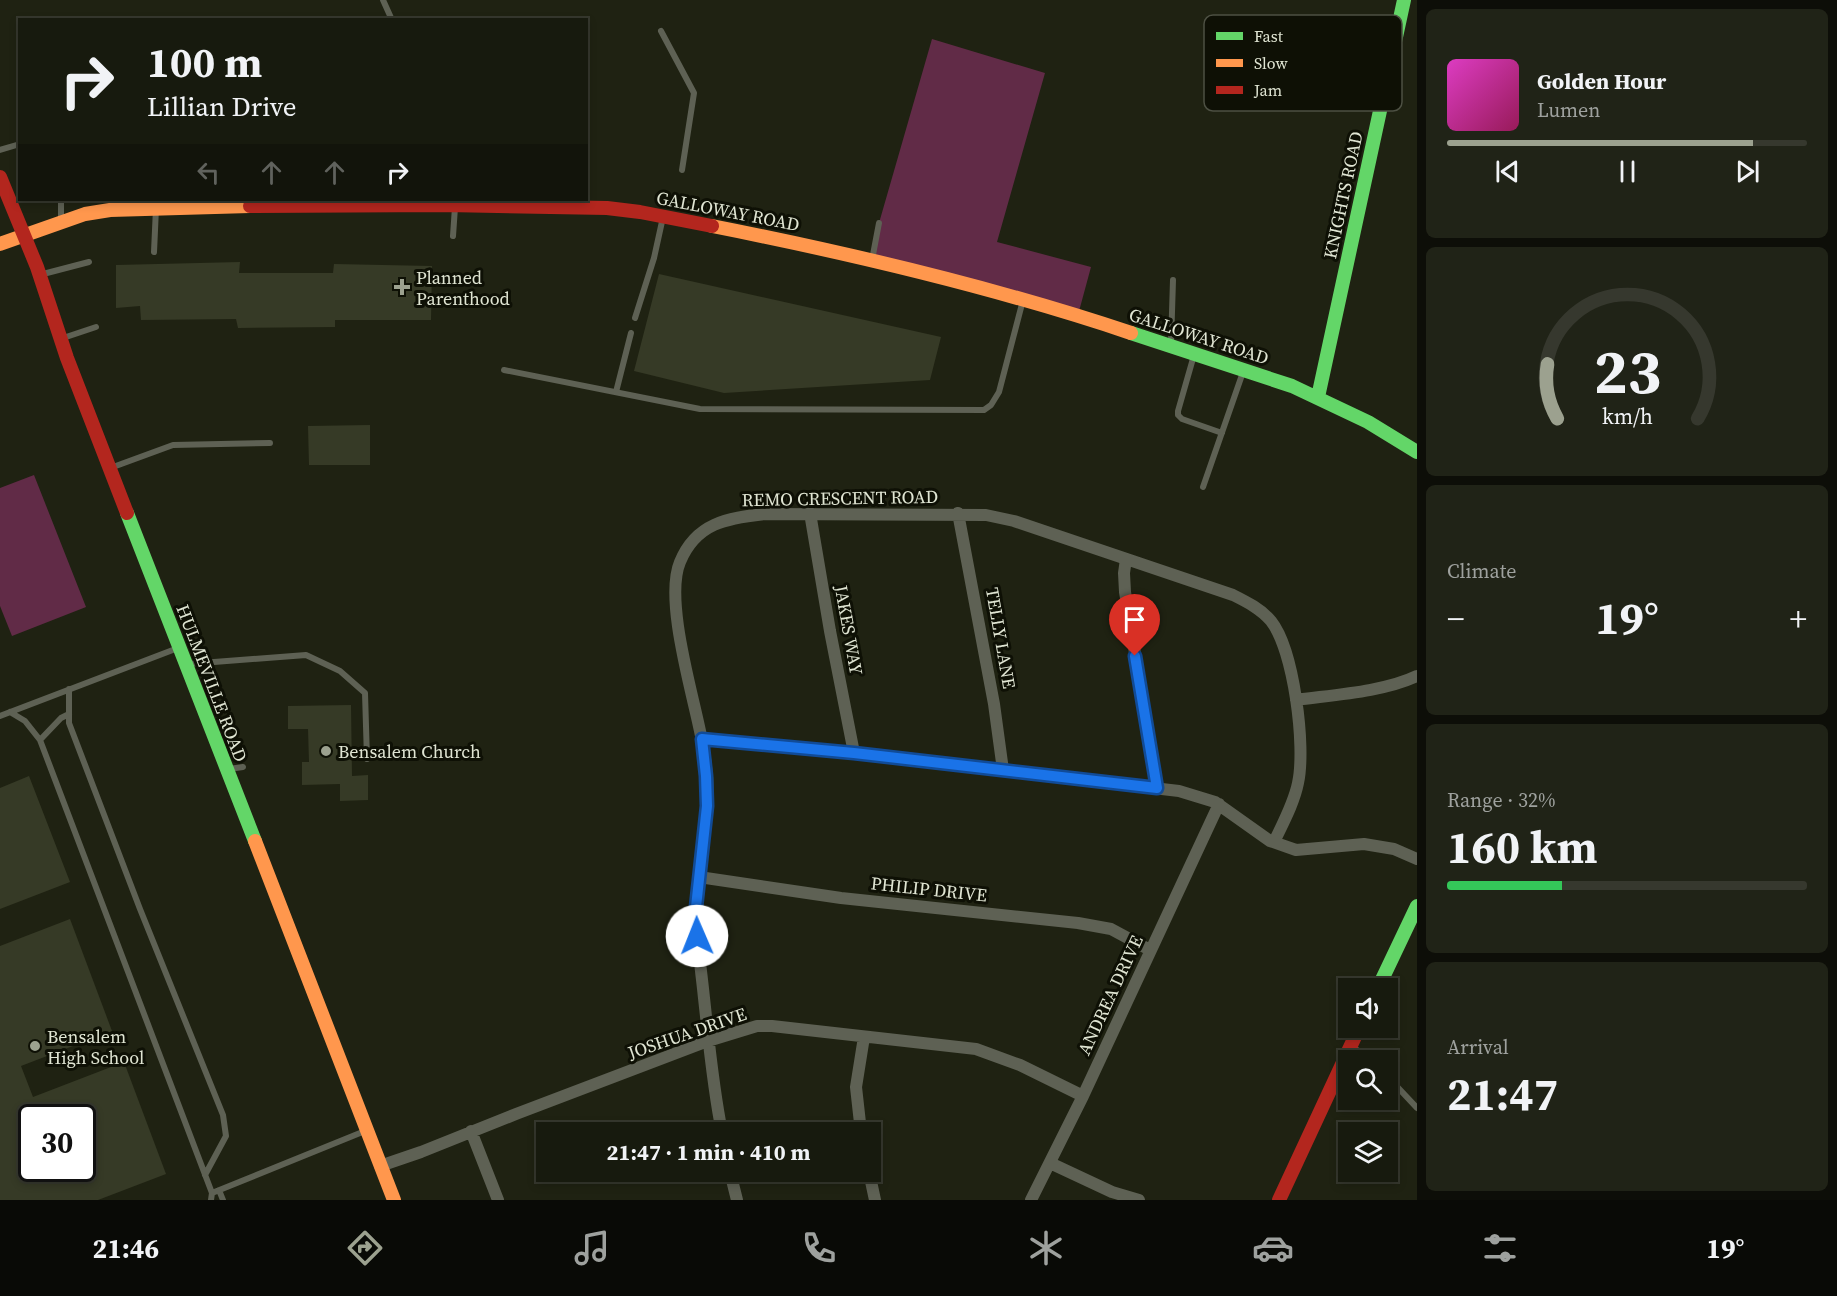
<!DOCTYPE html>
<meta charset="utf-8">
<style>
body{margin:0;font-family:"Source Serif 4",serif;background:#202317;color:#f1f3f6;height:100vh;display:flex;flex-direction:column;font-size:22px;white-space:nowrap}
*{box-sizing:border-box;margin:0}
p{font-size:20px;color:#9ea19e}
.icon{flex:none;width:33px;height:33px;fill:none;stroke:currentColor;stroke-width:2;stroke-linecap:round;stroke-linejoin:round}
.map{position:relative;flex:1;overflow:hidden}
.panel{display:flex;flex-direction:column;gap:9px;padding:9px;background:#0d0e08;width:420px}
.panel>*{flex:none}
.hud{position:absolute;left:18px;top:18px;width:570px;height:183px;border-radius:0px;box-shadow:0 3px 9px #0003,0 0 0 2px #36382e;background:#171a0e;color:#f1f3f6;overflow:hidden}
.tools{position:absolute;left:1338px;top:978px;display:grid;gap:12px}
.tools a{display:grid;place-items:center;width:60px;height:60px;border-radius:0px;background:#171a0e;box-shadow:0 3px 9px #0003,0 0 0 2px #36382e;font-size:30px}
.speed{position:absolute;left:18px;top:1104px;display:flex;gap:12px;font-size:30px;font-weight:700;text-align:center}
.speed>*{display:grid;place-content:center;width:78px;height:78px;border-radius:50%;background:#171a0e;box-shadow:0 3px 9px #0003,0 0 0 2px #36382e;line-height:1}
.speed .limit{border:3px solid #111;border-radius:9px;background:#fff;color:#111}
.pin{position:absolute;display:grid;place-items:center;width:51px;height:51px;color:#fff;margin:-62px -26px;border-radius:50% 50% 50% 0;rotate:-45deg;box-shadow:0 0 6px #0007}
.pin .icon{rotate:45deg}
.me{position:absolute;width:66px;margin:-33px;rotate:359deg;stroke-linejoin:round;filter:drop-shadow(0 0 4px #0008)}
.turn{display:flex;align-items:center;gap:21px;height:126px;padding:0 30px;font-size:27px}
.turn .icon{width:78px;height:78px;stroke-width:2.5}
.turn b{display:block;font-size:42px;line-height:51px}
.lanes{display:flex;align-items:center;height:57px;padding:0 30px;background:#0003;justify-content:center;gap:30px;direction:ltr}
.lanes .off{opacity:.35}
.big{font-size:45px;font-weight:700;line-height:1.1}
.panel .tile{flex:1;display:flex;flex-direction:column;justify-content:center;gap:9px;min-width:0;padding:0 21px;border-radius:9px;background:#202317}
.panel .dial{align-items:center;gap:0}
.dial svg{height:156px;overflow:visible;fill:none;stroke:#36382e;stroke-width:7;stroke-linecap:round;text-anchor:middle}
.dial text{fill:#f1f3f6;stroke:none}
.song{display:flex;align-items:center;gap:18px}
.cover{width:72px;height:72px;border-radius:9px;background:linear-gradient(135deg,hsl(310 70% 55%),hsl(330 70% 35%))}
.played{height:6px;border-radius:3px;background:linear-gradient(90deg,#9ca18f 85%,#36382e 85%)}
.keys{display:flex;justify-content:space-around;direction:ltr}
.heat{display:flex;justify-content:space-between;align-items:center;font-size:33px;direction:ltr}
.charge{height:9px;border-radius:4px;background:linear-gradient(90deg,#34c759 32%,#36382e 0)}
.trip{position:absolute;left:536px;top:1122px;width:345px;height:60px;border-radius:0px;background:#171a0e;box-shadow:0 3px 9px #0003,0 0 0 2px #36382e;font-weight:700;line-height:60px;text-align:center}
.tab-bar{display:flex;height:96px;justify-content:space-around;align-items:center;background:#090a06;color:#9ea19e}
.tab-bar .icon{width:42px;height:42px}
.tab-bar .on{color:#9ca18f}
.tab-bar b{font-size:27px;color:#f1f3f6}
main{display:flex;flex:1;min-height:0}
.map>svg:first-child{display:block}
.green{fill:#612b47}
.building{fill:#363a26;fill-rule:evenodd}
.lines{fill:none;stroke-linecap:round;stroke-linejoin:round}
.lane{stroke:#5e6154;stroke-width:6}
.street{stroke:#5e6154;stroke-width:12}
.fast{stroke:#63d668;stroke-width:14}
.slow{stroke:#ff974d;stroke-width:14}
.jam{stroke:#b3261e;stroke-width:14}
.route-casing{stroke:#114b97;stroke-width:15}
.route{stroke:#1a73e8;stroke-width:10}
.poi-dot{fill:#9ca18f;stroke:#0e1005;stroke-width:2}
.labels{text-anchor:middle;dominant-baseline:central;stroke-width:6;stroke-linejoin:round;paint-order:stroke}
.street-label{font-size:18px;fill:#e0e5d3;stroke:#0e1005}
.poi-label{font-size:18px;fill:#e0e5d3;stroke:#0e1005;text-anchor:start}
.key{fill:#0e1005;stroke:#4d5043;stroke-width:1.5}
.key-label{font-size:16px;fill:#e0e5d3}
</style>
<main>
<div class="map">
<svg width="1417" height="1200" viewBox="0 0 1417 1200">
<rect width="100%" height="100%" fill="#1f2212"/>
<path class="green" d="M932,39L1045,73L997,242L1091,267L1078,315L872,260L879,223Z
M34,475L86,607L12,636L0,606V488Z"/>
<path class="building" d="M240,262L239,273H333L334,264L432,266L431,320H335V327L238,328L236,319L141,320L140,306L116,308V265Z
M659,274L941,337L930,380L724,393L634,371Z
M370,425V465H309L308,426Z
M351,705L352,776L368,775V800L340,801V784L302,785V762H309L308,729H288V706Z
M29,776L70,882L0,909V788Z
M70,919L112,1031L21,1066L33,1097L124,1062L166,1174L98,1200H0V946ZM32,1118H82V1168H32Z"/>
<g class="lines">
<path class="lane" d="M383,0L392,20
M661,31L694,93L682,170
M0,150L20,144
M61,221V200
M453,236L455,207
M154,252L156,208
M872,260L879,223
M43,274L89,262
M635,318L654,258L663,217
M63,338L96,327
M1171,344L1173,280
M1194,355L1178,411V415L1182,419L1222,433
M504,370L700,409L984,410L991,405L999,392L1023,300
M616,392L631,333
M113,467L173,445L270,443
M1203,487L1243,372
M188,664L306,655L340,671L365,693L367,759
M69,689V723L140,909L223,1115L226,1136L205,1175
M10,712L25,721L40,740L212,1193L211,1200
M0,716L178,648
M40,740L61,718L69,714
M229,769L243,767
M1351,1046L1372,1060
M1388,1077L1417,1108
M219,1190L223,1200
M212,1193L365,1131"/>
<path class="street" d="M810,513L830,631L854,753
M958,513L994,704L1003,770
M1126,559L1124,573L1125,592L1157,788
M1296,700C1332,695 1384,692 1417,676
M702,739L854,753L1179,791L1215,802L1270,841L1296,850L1364,844L1394,849L1417,859
M699,877L841,898L1078,923L1111,929L1150,950
M471,1131L498,1200
M722,1132C713,1088 709,1043 704,998C701,968 696,938 697,907C697,874 705,841 707,808C709,785 706,759 701,736C693,694 664,600 680,562C696,523 727,518 765,514L986,515L1014,521L1233,595C1247,602 1261,609 1271,621C1294,650 1306,747 1298,783C1294,803 1283,823 1274,842
M861,1132L856,1087L864,1037
M1050,1163L1112,1192L1139,1200
M380,1166L421,1152L516,1114L708,1041L757,1026H772L976,1049L1020,1065L1083,1096
M730,1172L737,1200
M869,1172L875,1200
M1031,1200L1083,1096L1219,804"/>
<path class="fast" d="M1131,333L1292,386L1368,422L1417,452
M1318,397L1404,0
M127,513L255,841
M1378,988L1417,906"/>
<path class="slow" d="M712,226C854,254 994,287 1131,333
M0,244L85,214L110,210L250,206
M255,841L394,1200"/>
<path class="jam" d="M0,177L37,267L67,358L127,513
M250,206L447,205L607,208L640,212L712,226
M1279,1200L1359,1028"/>
</g>
<g class="lines">
<g class="route-casing">
<path id="route" d="M697,936L696,907L707,806L706,776L702,739L854,753L1157,788L1135,656"/>
</g>
<use href="#route" class="route"/>
</g>
<g class="poi-dot">
<path d="M399 278h6v6h6v6h-6v6h-6v-6h-6v-6h6z"/>
<circle cx="326" cy="751" r="6"/>
<circle cx="35" cy="1046" r="6"/>
</g>
<g class="labels">
<g class="street-label">
<text transform="translate(1343 195) rotate(-78)">KNIGHTS ROAD</text>
<text transform="translate(728 211) rotate(11)">GALLOWAY ROAD</text>
<text transform="translate(1199 336) rotate(18)">GALLOWAY ROAD</text>
<text transform="translate(840 498) rotate(-1)">REMO CRESCENT ROAD</text>
<text transform="translate(849 630) rotate(80)">JAKES WAY</text>
<text transform="translate(1001 638) rotate(80)">TELLY LANE</text>
<text transform="translate(212 683) rotate(69)">HULMEVILLE ROAD</text>
<text transform="translate(929 889) rotate(6)">PHILIP DRIVE</text>
<text transform="translate(1110 995) rotate(-65)">ANDREA DRIVE</text>
<text transform="translate(687 1033) rotate(-19)">JOSHUA DRIVE</text>
</g>
<g class="poi-label">
<text x="416" y="277">Planned<tspan x="416" dy="21">Parenthood</tspan></text>
<text x="338" y="751">Bensalem Church</text>
<text x="47" y="1036">Bensalem<tspan x="47" dy="21">High School</tspan></text>
</g>
</g>
<rect x="1204" y="15" width="198" height="96" rx="9" class="key"/>
<rect x="1216" y="32" width="27" height="8" fill="#63d668"/>
<rect x="1216" y="59" width="27" height="8" fill="#ff974d"/>
<rect x="1216" y="86" width="27" height="8" fill="#b3261e"/>
<g class="key-label">
<text x="1254" y="42">Fast</text>
<text x="1254" y="69">Slow</text>
<text x="1254" y="96">Jam</text>
</g>
</svg>
<div class="tools">
<a><svg class="icon" aria-label="sound" viewBox="0 0 24 24"><path d="M4 9h4l5-4v14l-5-4H4zM17 9q2 3 0 6"/></svg></a>
<a><svg class="icon" aria-label="search" viewBox="0 0 24 24"><circle cx="10" cy="10" r="6"/><path d="M15 15l6 6"/></svg></a>
<a><svg class="icon" aria-label="layers" viewBox="0 0 24 24"><path d="M12 4l9 5-9 5-9-5zM3 14l9 5 9-5"/></svg></a>
</div>
<div class="speed"><div class="limit">30</div></div>
<div class="pin" style="left:1135px;top:656px;background:#d93025"><svg class="icon" aria-label="arrive" viewBox="0 0 24 24"><path d="M6 21V4h12l-3 4 3 4H6"/></svg></div>
<svg class="me" style="left:697px;top:936px" viewBox="-20 -20 40 40"><circle r="19" fill="#fff"/><path d="M0-13L10 11 0 6-10 11z" fill="#1a73e8"/></svg>
<div class="trip">21:47 · 1 min · 410 m</div>
<div class="hud">
<div class="turn"><svg class="icon" aria-label="right" viewBox="0 0 24 24"><path d="M7 20v-9h11M14 6l5 5-5 5"/></svg><div><b>100 m</b>Lillian Drive</div></div>
<div class="lanes"><svg class="icon off" aria-label="left" viewBox="0 0 24 24"><path d="M17 20v-9H6M10 6l-5 5 5 5"/></svg><svg class="icon off" aria-label="ahead" viewBox="0 0 24 24"><path d="M12 20V5M6 11l6-6 6 6"/></svg><svg class="icon off" aria-label="ahead" viewBox="0 0 24 24"><path d="M12 20V5M6 11l6-6 6 6"/></svg><svg class="icon" aria-label="right" viewBox="0 0 24 24"><path d="M7 20v-9h11M14 6l5 5-5 5"/></svg></div>
</div>
</div>
<section class="panel">
<div class="tile">
<div class="song"><i class="cover"></i><div><b>Golden Hour</b><p>Lumen</p></div></div>
<div class="played"></div>
<div class="keys"><svg class="icon" aria-label="previous" viewBox="0 0 24 24"><path d="M18 5L8 12l10 7zM5 5v14"/></svg><svg class="icon" aria-label="pause" viewBox="0 0 24 24"><path d="M8 5v14M16 5v14"/></svg><svg class="icon" aria-label="next" viewBox="0 0 24 24"><path d="M6 5l10 7-10 7zM19 5v14"/></svg></div>
</div>
<div class="tile dial"><svg viewBox="0 0 100 80">
<path d="M14 69A42 42 0 1 1 86 69"/>
<path d="M14 69A42 42 0 0 1 9 41" stroke="#9ca18f"/>
<text x="50" y="56" font-size="32" font-weight="700">23</text>
<text x="50" y="72" font-size="11">km/h</text>
</svg></div>
<div class="tile"><p>Climate</p>
<div class="heat"><a>−</a><b class="big">19°</b><a>+</a></div>
</div>
<div class="tile"><p>Range · 32%</p><b class="big">160 km</b><div class="charge"></div></div>
<div class="tile"><p>Arrival</p><b class="big">21:47</b></div>
</section>
</main>
<nav class="tab-bar">
<b>21:46</b>
<svg class="icon on" aria-label="directions" viewBox="0 0 24 24"><path d="M12 3l9 9-9 9-9-9zM9 14v-3h6M13 9l2 2-2 2"/></svg>
<svg class="icon" aria-label="music" viewBox="0 0 24 24"><path d="M9 18V5l10-2v13"/><circle cx="6" cy="18" r="3"/><circle cx="16" cy="16" r="3"/></svg>
<svg class="icon" aria-label="phone" viewBox="0 0 24 24"><path d="M5 4h4l2 5-3 2q2 4 5 5l2-3 5 2v4C11 20 4 13 5 4z"/></svg>
<svg class="icon" aria-label="climate" viewBox="0 0 24 24"><path d="M12 3v18M4 7l16 10M4 17L20 7"/></svg>
<svg class="icon" aria-label="car" viewBox="0 0 24 24"><path d="M5 17H2v-5l4-1 3-4h7l3 4 3 1v5h-3M9 17h6M6 11h13"/><circle cx="7" cy="17" r="2"/><circle cx="17" cy="17" r="2"/></svg>
<svg class="icon" aria-label="filters" viewBox="0 0 24 24"><path d="M4 7h16M4 17h16"/><circle cx="9" cy="7" r="2"/><circle cx="15" cy="17" r="2"/></svg>
<b>19°</b>
</nav>
